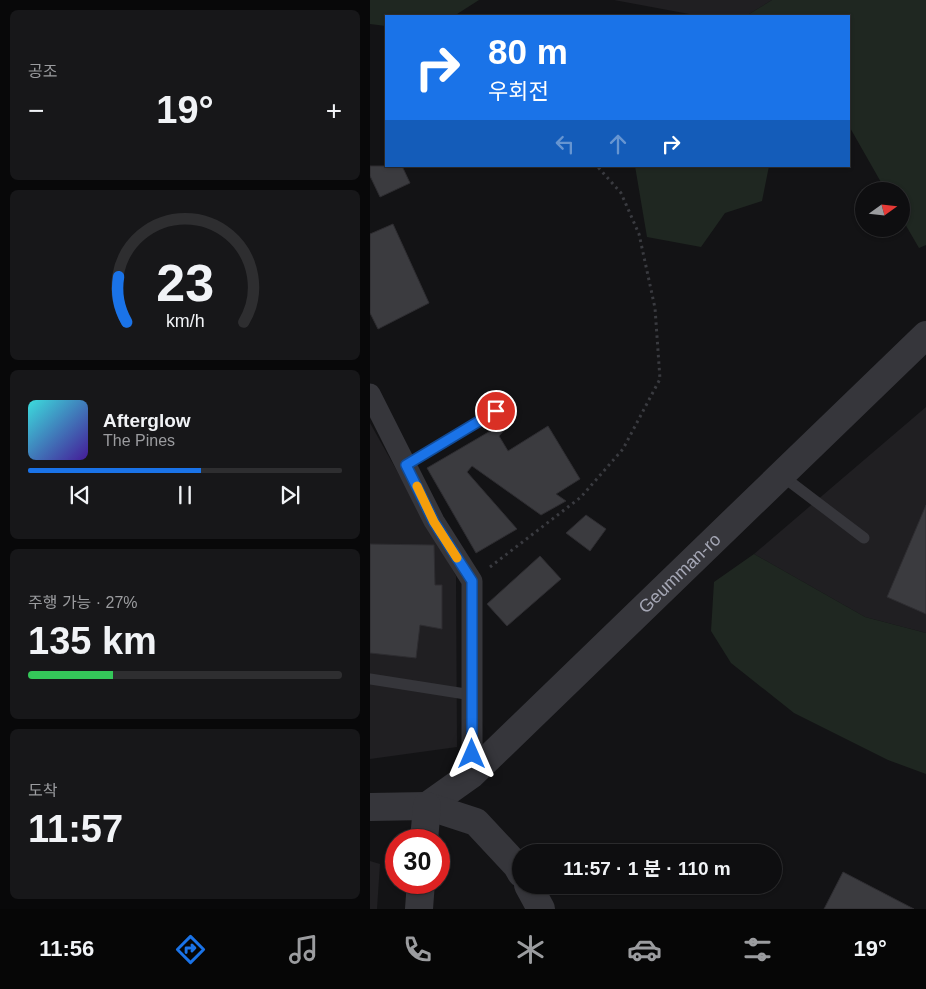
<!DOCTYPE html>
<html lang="ko">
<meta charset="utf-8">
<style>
body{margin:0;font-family:Helvetica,"Noto Sans KR",sans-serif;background:#171719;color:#f1f3f6;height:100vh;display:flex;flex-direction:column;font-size:19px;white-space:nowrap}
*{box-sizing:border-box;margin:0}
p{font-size:16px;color:#9b9c9f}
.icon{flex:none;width:28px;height:28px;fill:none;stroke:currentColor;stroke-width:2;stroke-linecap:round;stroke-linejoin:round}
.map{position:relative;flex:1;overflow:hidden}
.drawer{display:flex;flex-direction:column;gap:10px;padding:10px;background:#080809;width:370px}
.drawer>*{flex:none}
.banner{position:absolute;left:15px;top:15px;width:465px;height:152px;border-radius:0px;box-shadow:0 1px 4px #0004,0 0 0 1px #2e2e30;background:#1a73e8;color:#fff;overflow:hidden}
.needle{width:32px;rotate:75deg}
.buttons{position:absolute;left:485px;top:182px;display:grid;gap:10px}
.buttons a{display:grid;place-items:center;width:55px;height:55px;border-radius:50%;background:#0e0e10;box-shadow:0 1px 4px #0004,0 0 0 1px #2e2e30;font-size:25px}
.speed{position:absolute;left:15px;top:829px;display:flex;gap:10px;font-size:25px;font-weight:700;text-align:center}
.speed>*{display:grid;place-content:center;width:65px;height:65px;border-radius:50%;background:#0e0e10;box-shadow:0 1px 4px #0004,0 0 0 1px #2e2e30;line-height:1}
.speed .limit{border:8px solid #d22;background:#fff;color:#111}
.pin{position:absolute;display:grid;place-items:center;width:42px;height:42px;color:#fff;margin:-21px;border:2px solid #fff;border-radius:50%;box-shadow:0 1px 5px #0007}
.me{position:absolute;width:55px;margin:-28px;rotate:0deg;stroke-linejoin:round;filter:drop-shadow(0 0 4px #0008)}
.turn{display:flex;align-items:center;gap:18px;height:105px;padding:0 20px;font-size:22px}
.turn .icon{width:65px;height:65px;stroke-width:2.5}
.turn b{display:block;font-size:35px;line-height:42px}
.lanes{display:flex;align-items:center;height:48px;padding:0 20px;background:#0003;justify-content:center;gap:25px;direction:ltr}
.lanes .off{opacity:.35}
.big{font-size:38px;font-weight:700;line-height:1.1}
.drawer .tile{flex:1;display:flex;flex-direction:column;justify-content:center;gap:8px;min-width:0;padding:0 18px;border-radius:8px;background:#171719}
.drawer .dial{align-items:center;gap:0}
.dial svg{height:130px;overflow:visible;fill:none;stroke:#2e2e30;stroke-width:7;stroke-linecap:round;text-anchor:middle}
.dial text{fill:#f1f3f6;stroke:none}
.song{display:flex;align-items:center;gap:15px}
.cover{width:60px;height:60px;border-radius:8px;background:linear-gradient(135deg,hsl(180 70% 55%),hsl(260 70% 35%))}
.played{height:5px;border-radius:2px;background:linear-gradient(90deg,#1a73e8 55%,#2e2e30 55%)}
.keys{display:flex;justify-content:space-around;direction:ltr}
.heat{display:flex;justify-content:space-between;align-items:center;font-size:28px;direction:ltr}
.charge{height:8px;border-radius:4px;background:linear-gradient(90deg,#34c759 27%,#2e2e30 0)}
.trip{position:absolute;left:142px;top:844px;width:270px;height:50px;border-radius:25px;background:#0e0e10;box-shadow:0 1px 4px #0004,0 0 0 1px #2e2e30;font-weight:700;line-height:50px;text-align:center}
.menu{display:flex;height:80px;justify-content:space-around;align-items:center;background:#060606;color:#9b9c9f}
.menu .icon{width:35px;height:35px}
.menu .on{color:#1a73e8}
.menu b{font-size:22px;color:#f1f3f6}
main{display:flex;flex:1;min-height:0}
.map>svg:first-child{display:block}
.built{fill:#201f22}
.green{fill:#1f2721}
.building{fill:#3b3b3f;stroke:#2e2d31}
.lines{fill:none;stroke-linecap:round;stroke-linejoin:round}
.path{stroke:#3a3b40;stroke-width:3;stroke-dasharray:2.5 4;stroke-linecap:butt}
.service{stroke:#36363b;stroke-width:11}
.minor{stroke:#36363b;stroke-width:21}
.tertiary{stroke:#36363b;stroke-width:28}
.route-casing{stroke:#114b97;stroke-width:12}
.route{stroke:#1a73e8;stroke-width:9}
.slow{stroke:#f59e0b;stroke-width:9}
.labels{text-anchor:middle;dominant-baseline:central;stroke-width:5;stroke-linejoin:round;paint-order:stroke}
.street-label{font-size:18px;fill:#a5a7b5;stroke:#0e0e10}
</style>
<main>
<section class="drawer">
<div class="tile"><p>공조</p>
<div class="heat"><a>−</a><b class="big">19°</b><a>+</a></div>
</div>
<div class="tile dial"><svg viewBox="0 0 100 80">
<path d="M14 69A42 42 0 1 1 86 69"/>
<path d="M14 69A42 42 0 0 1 9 41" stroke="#1a73e8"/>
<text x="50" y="56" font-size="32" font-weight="700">23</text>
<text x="50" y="72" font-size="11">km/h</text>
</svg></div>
<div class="tile">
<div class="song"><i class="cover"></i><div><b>Afterglow</b><p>The Pines</p></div></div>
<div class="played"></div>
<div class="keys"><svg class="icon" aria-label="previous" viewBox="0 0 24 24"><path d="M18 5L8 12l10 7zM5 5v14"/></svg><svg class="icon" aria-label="pause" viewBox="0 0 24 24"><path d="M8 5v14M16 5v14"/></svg><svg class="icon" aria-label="next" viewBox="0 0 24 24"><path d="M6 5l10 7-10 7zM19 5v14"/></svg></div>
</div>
<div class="tile"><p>주행 가능 · 27%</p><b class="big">135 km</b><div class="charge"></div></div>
<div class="tile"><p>도착</p><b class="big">11:57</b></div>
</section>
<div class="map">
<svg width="556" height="909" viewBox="0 0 556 909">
<rect width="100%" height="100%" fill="#131315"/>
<path class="built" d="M244,0H402L376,16H330Z
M556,407V633L495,617L384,554Z
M0,423L86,576L87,747L0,759Z
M0,861L10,864L7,909H0Z"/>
<path class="green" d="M0,0H109L84,16H16V26L0,24Z
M402,0H556V245L549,248L531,217V191H516L479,126V16H376Z
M265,166H399L392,201L355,213L331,247L277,237Z
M384,554L495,617L556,633V774L518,760L424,713L361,663L341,631L344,582Z"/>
<path class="building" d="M0,166H32L40,183L10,197L0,176Z
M23,224L59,303L8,329L0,313V234Z
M134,423L137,427L129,436L138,451L178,426L210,479L186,494L196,501L171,515L102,466L97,472L147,529L106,553L57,468Z
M556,505V614L517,597Z
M216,515L236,529L220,551L196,533Z
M0,544L64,545L65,585H72V629L50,625L46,658L0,653Z
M170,556L191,579L137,626L117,604Z
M473,872L544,909H454Z"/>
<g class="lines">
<path class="path" d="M120,567L211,497L253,449L290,379L285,308L269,234L251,193L227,166"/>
<path class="service" d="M36,465L126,411
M411,475L494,538
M0,679L102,695"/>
<path class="minor" d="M0,394L64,521L102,581V774"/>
<g class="tertiary">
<path id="s1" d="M57,806L102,774L556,335"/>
<path d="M0,807L57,806L106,822L147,866L151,873"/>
<path d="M54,840L57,806"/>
<path d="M158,885L171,909"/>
<path d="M49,909L51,882"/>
</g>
</g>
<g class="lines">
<g class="route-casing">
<path id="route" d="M102,754V581L64,522L36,465L126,411"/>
</g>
<use href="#route" class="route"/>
<path class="slow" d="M47,486L64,522L87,558"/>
</g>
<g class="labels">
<g class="street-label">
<text stroke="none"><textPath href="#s1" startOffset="344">Geumman-ro</textPath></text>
</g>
</g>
</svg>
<div class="buttons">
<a><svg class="needle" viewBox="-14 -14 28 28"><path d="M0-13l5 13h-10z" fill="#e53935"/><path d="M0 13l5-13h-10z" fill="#9b9c9f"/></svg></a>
</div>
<div class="speed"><div class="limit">30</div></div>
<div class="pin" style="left:126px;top:411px;background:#d93025"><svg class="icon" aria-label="arrive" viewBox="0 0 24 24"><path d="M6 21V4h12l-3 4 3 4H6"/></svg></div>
<svg class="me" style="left:102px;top:754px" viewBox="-20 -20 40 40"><path d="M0-17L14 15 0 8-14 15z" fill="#1a73e8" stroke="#fff" stroke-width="4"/></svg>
<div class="trip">11:57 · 1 분 · 110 m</div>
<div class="banner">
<div class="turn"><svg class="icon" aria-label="right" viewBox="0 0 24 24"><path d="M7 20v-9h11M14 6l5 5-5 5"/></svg><div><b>80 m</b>우회전</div></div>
<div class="lanes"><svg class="icon off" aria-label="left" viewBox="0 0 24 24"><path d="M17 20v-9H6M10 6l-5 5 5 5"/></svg><svg class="icon off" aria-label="ahead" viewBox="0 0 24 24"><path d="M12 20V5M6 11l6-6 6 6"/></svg><svg class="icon" aria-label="right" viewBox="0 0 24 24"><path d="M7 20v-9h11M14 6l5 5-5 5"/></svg></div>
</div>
</div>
</main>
<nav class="menu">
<b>11:56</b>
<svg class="icon on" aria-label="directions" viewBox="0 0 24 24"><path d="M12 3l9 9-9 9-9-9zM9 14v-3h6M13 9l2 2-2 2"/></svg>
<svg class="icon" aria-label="music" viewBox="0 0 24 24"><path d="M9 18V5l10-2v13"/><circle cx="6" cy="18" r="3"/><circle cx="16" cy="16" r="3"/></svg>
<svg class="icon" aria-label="phone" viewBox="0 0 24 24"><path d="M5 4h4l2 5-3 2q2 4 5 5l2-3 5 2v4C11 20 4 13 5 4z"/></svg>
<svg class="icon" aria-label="climate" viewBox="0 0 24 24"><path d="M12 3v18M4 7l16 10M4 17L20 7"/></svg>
<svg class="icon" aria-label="car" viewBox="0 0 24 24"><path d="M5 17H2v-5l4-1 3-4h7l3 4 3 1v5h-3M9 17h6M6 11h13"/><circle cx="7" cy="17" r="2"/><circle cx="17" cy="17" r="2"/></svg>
<svg class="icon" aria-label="filters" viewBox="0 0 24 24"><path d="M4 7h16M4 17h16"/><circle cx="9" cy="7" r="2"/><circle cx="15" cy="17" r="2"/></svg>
<b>19°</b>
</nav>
